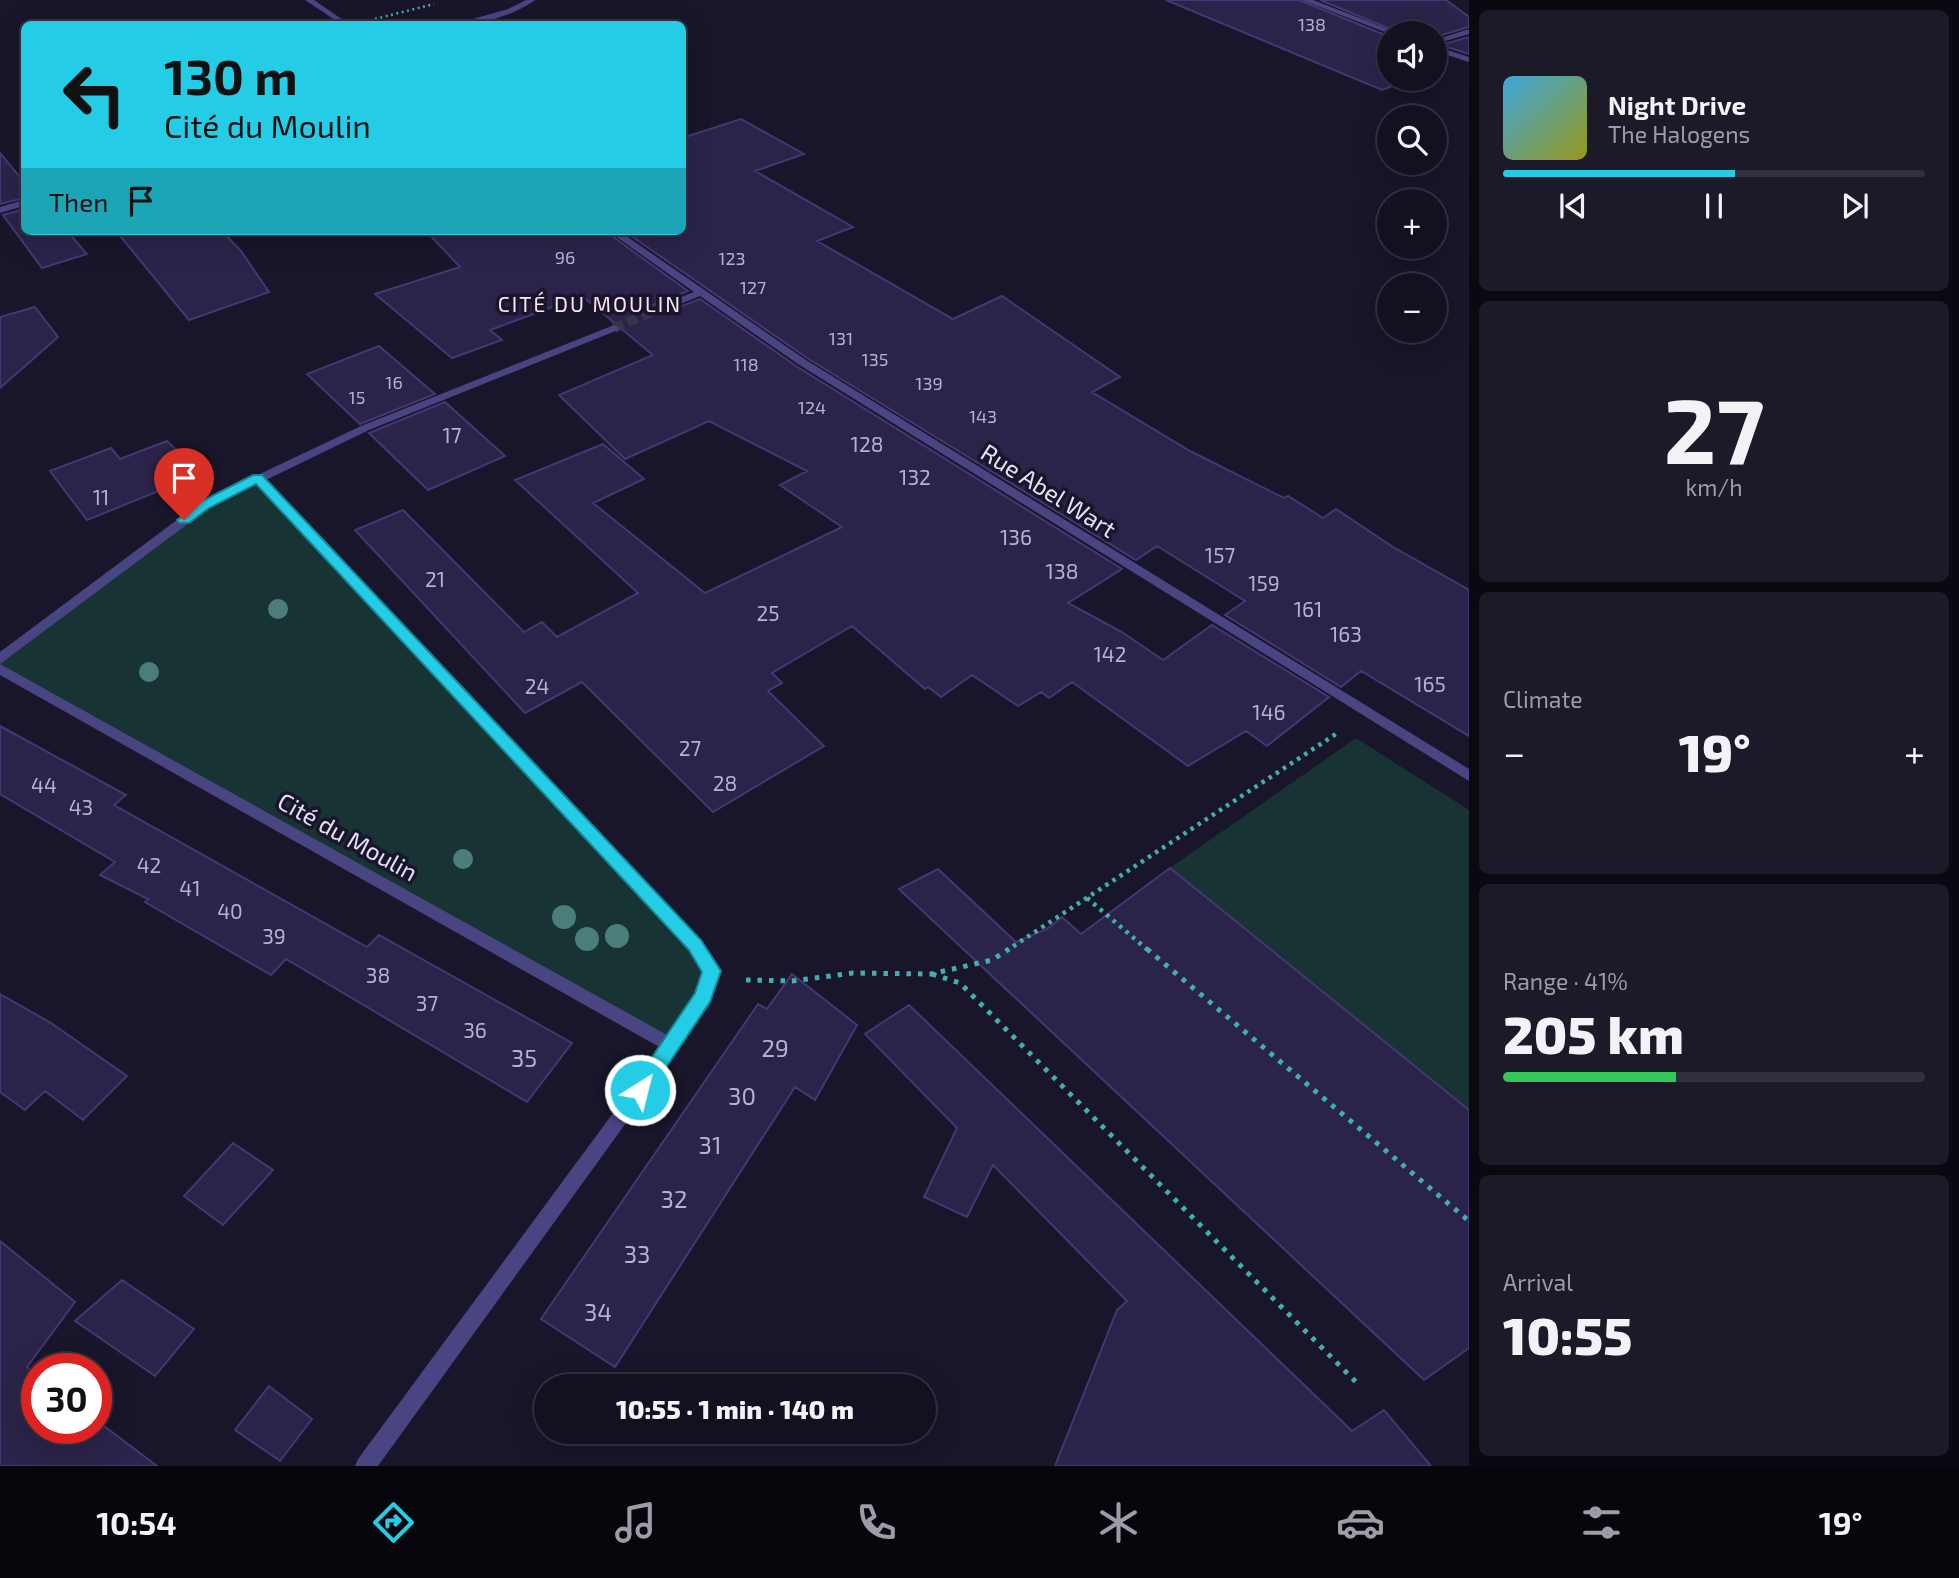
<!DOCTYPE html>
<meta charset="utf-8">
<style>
body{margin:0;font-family:"Exo 2",sans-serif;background:#1c1929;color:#f1f3f6;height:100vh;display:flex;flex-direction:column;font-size:26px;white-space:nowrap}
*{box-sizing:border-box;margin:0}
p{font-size:23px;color:#9d9da5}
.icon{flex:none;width:38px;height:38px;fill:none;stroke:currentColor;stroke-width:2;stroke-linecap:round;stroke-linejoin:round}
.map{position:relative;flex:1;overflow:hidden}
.drawer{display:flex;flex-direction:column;gap:10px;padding:10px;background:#0a0912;width:490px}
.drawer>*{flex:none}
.top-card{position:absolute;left:21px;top:21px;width:665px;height:214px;border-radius:10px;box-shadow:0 7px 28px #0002,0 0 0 2px #32303e;background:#24cde5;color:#111;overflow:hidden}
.fabs{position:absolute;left:1377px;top:21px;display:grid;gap:14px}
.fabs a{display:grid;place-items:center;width:70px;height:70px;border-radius:50%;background:#131020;box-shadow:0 7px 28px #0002,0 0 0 2px #32303e;font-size:35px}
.speed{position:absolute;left:21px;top:1353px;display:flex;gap:14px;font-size:35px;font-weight:700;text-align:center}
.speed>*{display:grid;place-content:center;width:91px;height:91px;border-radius:50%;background:#131020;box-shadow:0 7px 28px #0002,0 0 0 2px #32303e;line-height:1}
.speed .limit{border:10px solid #d22;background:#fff;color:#111}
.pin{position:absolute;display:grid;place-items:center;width:60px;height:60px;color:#fff;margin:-72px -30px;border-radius:50% 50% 50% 0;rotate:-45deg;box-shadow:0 0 7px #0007}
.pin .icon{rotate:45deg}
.me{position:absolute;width:77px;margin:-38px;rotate:36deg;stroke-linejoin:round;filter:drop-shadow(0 0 5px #0008)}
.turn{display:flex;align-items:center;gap:24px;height:147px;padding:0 28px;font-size:32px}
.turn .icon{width:91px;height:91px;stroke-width:2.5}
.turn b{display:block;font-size:49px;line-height:60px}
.then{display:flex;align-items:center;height:66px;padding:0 28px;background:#0003;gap:14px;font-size:26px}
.big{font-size:52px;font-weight:800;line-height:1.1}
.drawer .tile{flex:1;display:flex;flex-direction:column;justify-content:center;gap:10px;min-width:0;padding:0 24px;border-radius:10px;background:#1c1929}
.drawer .dial{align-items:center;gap:0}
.dial b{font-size:91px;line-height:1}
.song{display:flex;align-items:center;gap:21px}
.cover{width:84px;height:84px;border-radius:10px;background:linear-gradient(135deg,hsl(200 70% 55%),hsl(60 70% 35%))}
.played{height:7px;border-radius:4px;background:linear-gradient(90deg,#24cde5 55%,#32303e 55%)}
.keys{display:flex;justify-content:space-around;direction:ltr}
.heat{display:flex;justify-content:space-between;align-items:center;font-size:38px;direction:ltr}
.charge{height:10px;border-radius:5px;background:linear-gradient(90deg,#34c759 41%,#32303e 0)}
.trip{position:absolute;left:534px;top:1374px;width:402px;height:70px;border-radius:35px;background:#131020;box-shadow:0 7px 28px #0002,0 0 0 2px #32303e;font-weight:800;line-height:70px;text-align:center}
.tabs{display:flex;height:112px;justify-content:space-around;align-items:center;background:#08060d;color:#9d9da5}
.tabs .icon{width:49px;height:49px}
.tabs .on{color:#24cde5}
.tabs b{font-size:32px;color:#f1f3f6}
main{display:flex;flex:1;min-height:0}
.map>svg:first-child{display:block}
.green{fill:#183333}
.building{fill:#2b2349;stroke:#443872;stroke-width:2}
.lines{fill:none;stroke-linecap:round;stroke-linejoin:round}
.street-tunnel{stroke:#383449;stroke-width:10;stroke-dasharray:10 5;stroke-linecap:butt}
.path-far2{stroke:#40b0ac;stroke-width:2.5;stroke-dasharray:2 3.5;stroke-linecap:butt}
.path-far1{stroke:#40b0ac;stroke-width:4.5;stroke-dasharray:3.5 5;stroke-linecap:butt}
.path{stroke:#40b0ac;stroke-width:5;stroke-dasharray:4.5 7;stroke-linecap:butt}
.lane{fill:#494583;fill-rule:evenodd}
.street{fill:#494583;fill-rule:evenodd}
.tree{fill:#4b7e7b}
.route{fill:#24cde5;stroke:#178595;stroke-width:2}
.labels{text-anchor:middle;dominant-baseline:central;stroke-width:7;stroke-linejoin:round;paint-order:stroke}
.far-number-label{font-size:18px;fill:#b6b2ce}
.far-neighbourhood-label{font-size:21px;letter-spacing:2px;fill:#fce3f2;stroke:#19152a}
.number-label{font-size:21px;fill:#b6b2ce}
.street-label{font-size:24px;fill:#e5e1fb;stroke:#19152a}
.near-number-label{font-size:24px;fill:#b6b2ce}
</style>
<main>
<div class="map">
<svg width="1469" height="1466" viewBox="0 0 1469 1466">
<rect width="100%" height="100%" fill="#19152a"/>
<path class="green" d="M258,478L712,971L672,1046L0,669V659L205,505Z
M1356,738L1469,810V1114L1164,872Z"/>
<path class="building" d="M1166,0H1299L1390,37V79H1411L1382,90Z
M1320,0H1446L1469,17V27L1435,37V33H1400Z
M1469,37V54L1441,45Z
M741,119L804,154L755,171L853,227L817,241L953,319L1002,296L1120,377L1092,392L1190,451L1284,498L1288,496L1323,518L1336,509L1393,547L1469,590V736L1361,671L1341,687L1225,615L1245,601L1157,546L1136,560L807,358L624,231H682V138Z
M0,153L24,182V198L0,204Z
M24,209V231H67L87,254L42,268L3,215Z
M116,231H222L241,251L269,292L189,320Z
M426,231H605L688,291L651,306L650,314H661L700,299L796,366L1122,569L1068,603L1122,632L1163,660L1212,625L1329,697L1267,746L1246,731L1188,766L1072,682L1049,698L1041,692L1018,706L972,675L941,697L928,687L925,689L852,626L772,673L782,683L768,691L824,746L713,812L582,682L525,713L355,530L403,510L524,632L542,622L557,637L638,593L515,480L603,444L644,479L593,503L705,593L842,527L780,485L807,471L709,421L625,459L559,395L653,355L582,296L490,330L502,340L452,358L375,294L460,267Z
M35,307L58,337L0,388V317Z
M379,346L435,394L360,424L307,374Z
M445,402L505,456L428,490L369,433Z
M167,441L201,474L87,520L50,471L111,448L120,459Z
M0,726L126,795L114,805L367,947L379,935L572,1043L527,1102L286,959L271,975L145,902L148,899L100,875L115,862L0,794Z
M1170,868L1469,1110V1348L1424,1380L899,889L938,869L1016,942L1047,929L1062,917L1081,934Z
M792,974L857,1025L815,1100L795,1087L615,1367L541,1319L758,1004L767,1009Z
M0,994L51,1023L127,1076L83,1120L45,1091L25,1110L0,1092Z
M909,1005L1352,1431L1384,1410L1431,1466H1055L1117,1310L1127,1301L993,1165L967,1217L924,1197L957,1128L865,1034Z
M233,1143L273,1170L223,1225L184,1196Z
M0,1241L75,1302L27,1367L37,1374V1428H96V1420L157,1466H0Z
M122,1280L194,1329L155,1376L75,1321Z
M269,1386L312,1419L280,1461L235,1430Z"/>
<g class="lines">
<path class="street-tunnel" d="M614,328L656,310"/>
<path class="path-far2" d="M375,19L434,4"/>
<path class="path-far1" d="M1087,898L1149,951
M1006,951L1339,732"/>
<path class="path" d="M1147,949L1469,1221
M932,974L960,983L1358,1384
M746,980L792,981L853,973L931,974L992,960L1009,949"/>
<path class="lane" d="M1466,30H1469V34L1435,44V40Z"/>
<path class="street" d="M305,0H314L349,24H341Z
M526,0H535C517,14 478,26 455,24L508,9Z
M1302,0H1313L1398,33L1390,34Z
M1435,46L1469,57V62L1435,51Z
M24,200V206L0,213V207Z
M608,231H619L806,360L1469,769V781L798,364L700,296L660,312H652V308L694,292Z
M614,325L619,328L618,330L369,430L266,480L701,940L720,971L709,1001L678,1051L378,1466H355L358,1459L661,1048L0,675V664L669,1036L696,993L704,972L689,950L257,484L209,508L0,664V652L201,502L361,426Z"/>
</g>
<g class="tree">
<circle cx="278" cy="609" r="10"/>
<circle cx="149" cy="672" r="10"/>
<circle cx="463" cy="859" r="10"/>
<circle cx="564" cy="917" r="12"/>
<circle cx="617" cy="936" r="12"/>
<circle cx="587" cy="939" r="12"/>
</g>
<path class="route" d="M253,475H262L701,940L721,971L710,1002L647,1096L640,1099L633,1096L630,1090L695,993L702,972L689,950L256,484L209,508L189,523H179L177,520L200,502Z"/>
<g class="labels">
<g class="far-number-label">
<text x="1312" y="24">138</text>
<text x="565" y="257">96</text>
<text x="732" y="258">123</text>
<text x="753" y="287">127</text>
<text x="841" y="338">131</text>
<text x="875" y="359">135</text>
<text x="746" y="364">118</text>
<text x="394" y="382">16</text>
<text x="929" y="383">139</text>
<text x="357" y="397">15</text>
<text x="812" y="407">124</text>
<text x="983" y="416">143</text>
</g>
<g class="far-neighbourhood-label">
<text x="590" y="303">CITÉ DU MOULIN</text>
</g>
<g class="number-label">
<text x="452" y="434">17</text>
<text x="867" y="443">128</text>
<text x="915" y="476">132</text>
<text x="101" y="496">11</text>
<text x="1016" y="536">136</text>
<text x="1220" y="554">157</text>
<text x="1062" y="570">138</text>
<text x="435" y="578">21</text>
<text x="1264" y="582">159</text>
<text x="1308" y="608">161</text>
<text x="768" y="612">25</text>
<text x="1346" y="633">163</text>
<text x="1110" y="653">142</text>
<text x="1430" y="683">165</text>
<text x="537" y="685">24</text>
<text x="1269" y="711">146</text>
<text x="690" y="747">27</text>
<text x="725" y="782">28</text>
<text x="44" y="784">44</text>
<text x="81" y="806">43</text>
<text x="149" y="864">42</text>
<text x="190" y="887">41</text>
<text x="230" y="910">40</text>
<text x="274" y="935">39</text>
<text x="378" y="974">38</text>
<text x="427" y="1002">37</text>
<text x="475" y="1029">36</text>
</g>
<g class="street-label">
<text transform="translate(1049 490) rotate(32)">Rue Abel Wart</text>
<text transform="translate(348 836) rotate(29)">Cité du Moulin</text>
</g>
<g class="near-number-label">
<text x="775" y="1047">29</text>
<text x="524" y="1057">35</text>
<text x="742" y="1095">30</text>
<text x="710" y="1144">31</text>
<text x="674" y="1198">32</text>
<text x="637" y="1253">33</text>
<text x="598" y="1311">34</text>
</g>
</g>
</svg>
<div class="fabs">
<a><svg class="icon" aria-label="sound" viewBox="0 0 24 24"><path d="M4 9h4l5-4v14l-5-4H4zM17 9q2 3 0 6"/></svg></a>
<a><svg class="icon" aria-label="search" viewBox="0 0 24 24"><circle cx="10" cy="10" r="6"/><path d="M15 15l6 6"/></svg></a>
<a>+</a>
<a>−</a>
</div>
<div class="speed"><div class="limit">30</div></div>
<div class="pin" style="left:184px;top:520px;background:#d93025"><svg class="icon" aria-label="arrive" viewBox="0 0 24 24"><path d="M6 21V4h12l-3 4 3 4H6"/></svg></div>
<svg class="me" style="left:640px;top:1090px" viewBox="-20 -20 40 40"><circle r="17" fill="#24cde5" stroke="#fff" stroke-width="3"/><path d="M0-11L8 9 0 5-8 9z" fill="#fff"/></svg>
<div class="trip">10:55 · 1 min · 140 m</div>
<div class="top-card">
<div class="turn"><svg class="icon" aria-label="left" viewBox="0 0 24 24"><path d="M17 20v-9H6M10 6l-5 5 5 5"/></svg><div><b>130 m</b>Cité du Moulin</div></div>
<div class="then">Then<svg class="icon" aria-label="arrive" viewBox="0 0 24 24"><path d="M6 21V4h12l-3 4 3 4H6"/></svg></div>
</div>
</div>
<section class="drawer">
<div class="tile">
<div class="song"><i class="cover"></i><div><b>Night Drive</b><p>The Halogens</p></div></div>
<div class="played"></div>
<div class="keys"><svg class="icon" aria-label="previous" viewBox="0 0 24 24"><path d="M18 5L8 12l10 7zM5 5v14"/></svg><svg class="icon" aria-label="pause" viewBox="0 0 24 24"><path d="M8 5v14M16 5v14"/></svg><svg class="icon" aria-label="next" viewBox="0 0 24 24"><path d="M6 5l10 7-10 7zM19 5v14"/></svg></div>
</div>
<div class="tile dial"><b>27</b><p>km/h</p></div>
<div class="tile"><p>Climate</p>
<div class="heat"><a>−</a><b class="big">19°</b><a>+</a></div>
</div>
<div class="tile"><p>Range · 41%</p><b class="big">205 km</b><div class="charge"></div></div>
<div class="tile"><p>Arrival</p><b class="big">10:55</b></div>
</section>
</main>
<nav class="tabs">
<b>10:54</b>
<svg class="icon on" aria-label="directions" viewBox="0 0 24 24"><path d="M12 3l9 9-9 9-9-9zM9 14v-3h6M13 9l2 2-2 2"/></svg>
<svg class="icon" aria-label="music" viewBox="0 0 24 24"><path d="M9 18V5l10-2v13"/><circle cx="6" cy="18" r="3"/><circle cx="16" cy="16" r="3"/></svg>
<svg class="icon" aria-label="phone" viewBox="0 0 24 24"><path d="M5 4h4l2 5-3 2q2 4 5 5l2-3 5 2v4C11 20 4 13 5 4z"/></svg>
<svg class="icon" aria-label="climate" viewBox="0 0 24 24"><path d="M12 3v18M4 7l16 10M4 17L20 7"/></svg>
<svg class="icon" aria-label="car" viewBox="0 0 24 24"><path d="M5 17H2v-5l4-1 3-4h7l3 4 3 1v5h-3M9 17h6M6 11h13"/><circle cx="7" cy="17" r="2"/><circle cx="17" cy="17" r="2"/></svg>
<svg class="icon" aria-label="filters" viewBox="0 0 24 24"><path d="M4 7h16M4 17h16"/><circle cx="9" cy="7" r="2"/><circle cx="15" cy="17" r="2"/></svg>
<b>19°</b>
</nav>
